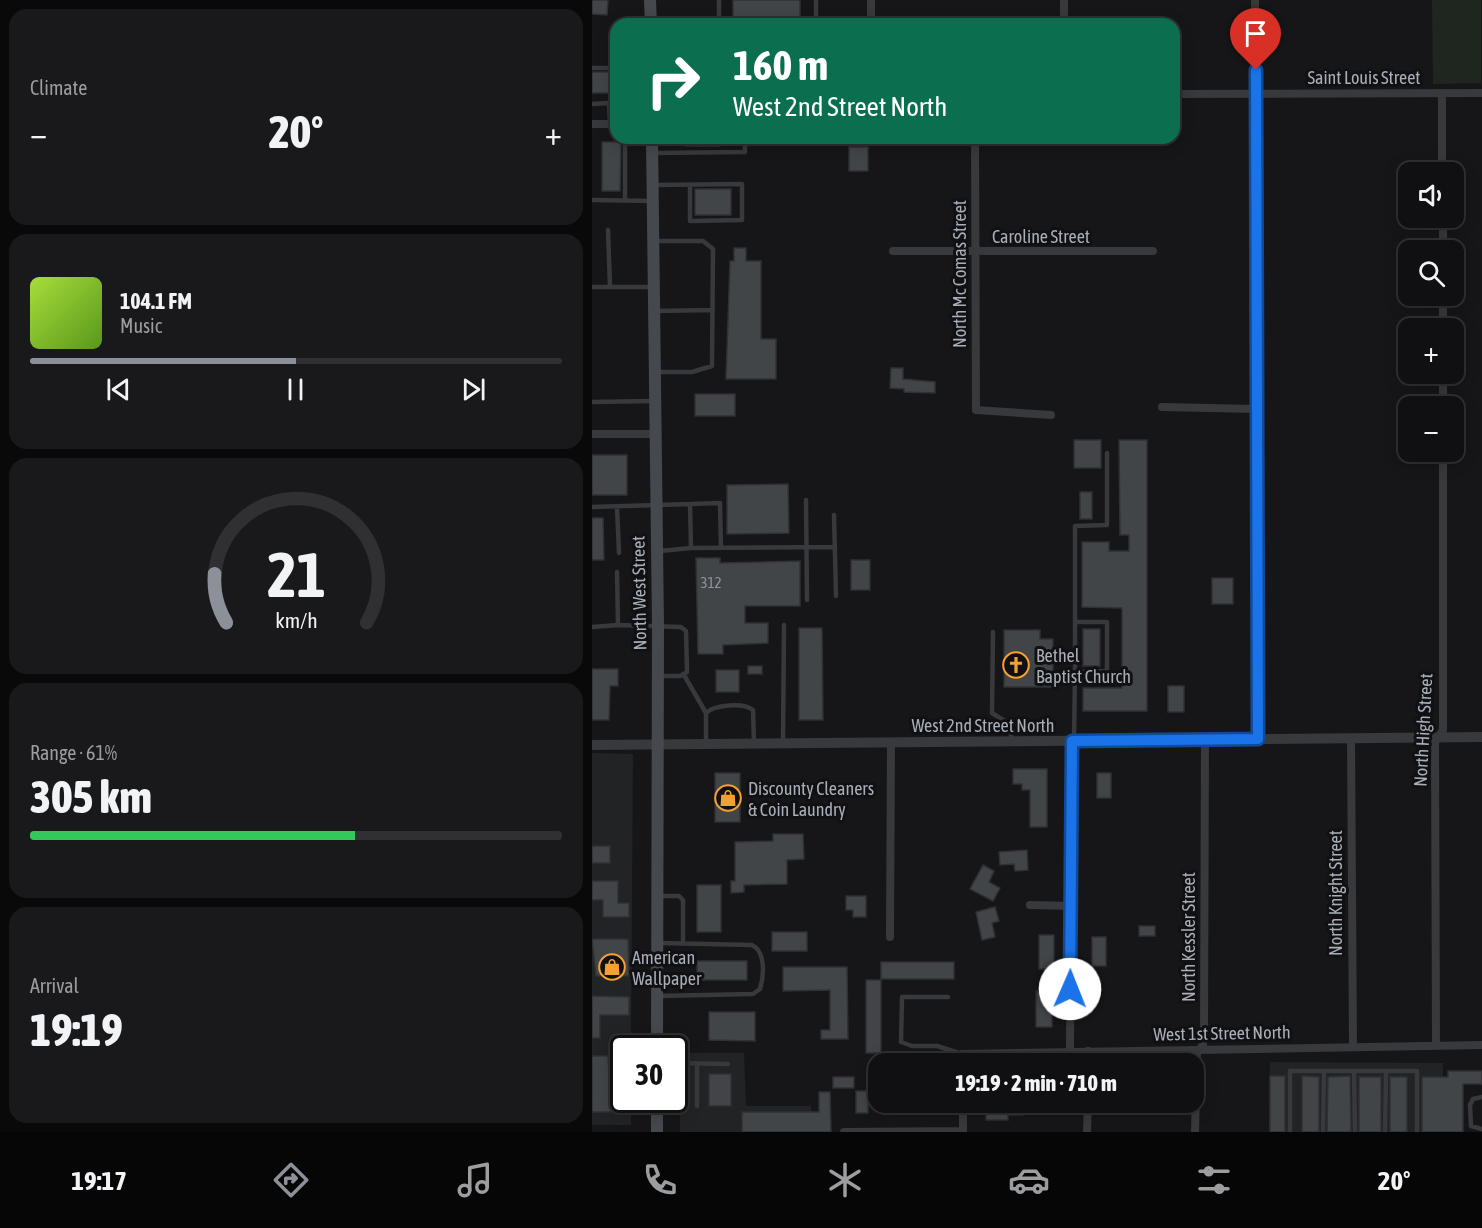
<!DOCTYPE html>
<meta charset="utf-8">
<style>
body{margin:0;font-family:"Asap Condensed",sans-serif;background:#19191b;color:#f1f3f6;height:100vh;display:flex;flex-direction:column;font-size:22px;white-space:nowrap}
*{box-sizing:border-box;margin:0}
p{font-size:20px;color:#9c9d9f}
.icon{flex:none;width:33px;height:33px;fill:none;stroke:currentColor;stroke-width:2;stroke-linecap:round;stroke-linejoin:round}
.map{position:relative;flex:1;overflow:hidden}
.sheet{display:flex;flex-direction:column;gap:9px;padding:9px;background:#09090a;width:592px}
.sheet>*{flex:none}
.hud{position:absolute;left:18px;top:18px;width:570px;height:126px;border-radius:18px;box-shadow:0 3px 15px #0003,0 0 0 2px #303032;background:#0b6e4f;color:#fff;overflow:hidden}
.buttons{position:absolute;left:806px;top:162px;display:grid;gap:12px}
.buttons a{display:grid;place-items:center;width:66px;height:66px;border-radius:12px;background:#101012;box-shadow:0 3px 15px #0003,0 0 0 2px #303032;font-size:30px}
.speed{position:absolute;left:18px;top:1035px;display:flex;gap:12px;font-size:30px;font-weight:700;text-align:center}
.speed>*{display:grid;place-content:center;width:78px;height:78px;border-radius:50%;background:#101012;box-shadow:0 3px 15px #0003,0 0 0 2px #303032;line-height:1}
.speed .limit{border:3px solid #111;border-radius:9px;background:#fff;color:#111}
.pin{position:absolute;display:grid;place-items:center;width:51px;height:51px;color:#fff;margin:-62px -26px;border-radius:50% 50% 50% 0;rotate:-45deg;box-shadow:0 0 6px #0007}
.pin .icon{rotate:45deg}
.me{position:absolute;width:66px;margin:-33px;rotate:1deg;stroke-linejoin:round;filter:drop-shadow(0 0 4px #0008)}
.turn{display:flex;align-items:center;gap:21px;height:126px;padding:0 24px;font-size:27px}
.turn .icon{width:78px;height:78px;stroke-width:2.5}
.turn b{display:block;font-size:42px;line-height:51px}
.big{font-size:45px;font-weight:800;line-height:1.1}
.sheet .widget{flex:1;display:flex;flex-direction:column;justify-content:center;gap:9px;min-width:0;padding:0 21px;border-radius:18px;background:#19191b}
.sheet .dial{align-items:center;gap:0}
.dial svg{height:156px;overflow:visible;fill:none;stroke:#303032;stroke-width:7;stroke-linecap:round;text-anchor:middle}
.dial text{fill:#f1f3f6;stroke:none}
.song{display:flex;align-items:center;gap:18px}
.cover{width:72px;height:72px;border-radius:9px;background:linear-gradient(135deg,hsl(80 70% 55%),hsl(90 70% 35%))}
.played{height:6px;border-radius:3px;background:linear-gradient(90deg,#8c9099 50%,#303032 50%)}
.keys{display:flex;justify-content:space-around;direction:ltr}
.heat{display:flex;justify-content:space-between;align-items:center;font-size:33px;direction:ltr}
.charge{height:9px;border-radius:4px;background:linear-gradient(90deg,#34c759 61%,#303032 0)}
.trip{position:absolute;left:276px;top:1053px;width:336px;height:60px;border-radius:18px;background:#101012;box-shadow:0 3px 15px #0003,0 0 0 2px #303032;font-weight:800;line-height:60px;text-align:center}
.dock{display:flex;height:96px;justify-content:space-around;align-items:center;background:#060607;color:#9c9d9f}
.dock .icon{width:42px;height:42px}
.dock .active{color:#8c9099}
.dock b{font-size:27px;color:#f1f3f6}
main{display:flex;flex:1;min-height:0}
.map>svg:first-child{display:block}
.built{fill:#222325}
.green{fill:#1e261f}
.building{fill:#424548;stroke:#303134;stroke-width:1.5}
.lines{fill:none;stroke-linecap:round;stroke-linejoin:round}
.service{stroke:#37393d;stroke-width:4.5}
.minor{stroke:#37393d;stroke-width:8}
.tertiary{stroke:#37393d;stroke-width:10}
.secondary{stroke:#45484d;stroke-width:12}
.route-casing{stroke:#114b97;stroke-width:15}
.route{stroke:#1a73e8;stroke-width:10}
.labels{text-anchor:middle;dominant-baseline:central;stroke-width:6;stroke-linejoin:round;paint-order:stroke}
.number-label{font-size:15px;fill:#8e949d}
.street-label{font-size:18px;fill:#a8afb9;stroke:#111113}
.poi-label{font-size:18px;fill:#a8afb9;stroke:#111113;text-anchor:start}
</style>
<main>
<section class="sheet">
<div class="widget"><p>Climate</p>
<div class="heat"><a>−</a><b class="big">20°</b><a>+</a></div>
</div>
<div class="widget">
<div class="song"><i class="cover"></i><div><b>104.1 FM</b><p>Music</p></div></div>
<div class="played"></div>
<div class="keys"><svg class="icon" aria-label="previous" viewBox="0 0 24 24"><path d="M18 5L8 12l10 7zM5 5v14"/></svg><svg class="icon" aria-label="pause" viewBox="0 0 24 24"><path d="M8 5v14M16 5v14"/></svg><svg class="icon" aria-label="next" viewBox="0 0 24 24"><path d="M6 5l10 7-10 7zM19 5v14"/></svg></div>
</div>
<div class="widget dial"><svg viewBox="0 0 100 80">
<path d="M14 69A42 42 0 1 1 86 69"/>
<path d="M14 69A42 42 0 0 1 8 44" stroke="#8c9099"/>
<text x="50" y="56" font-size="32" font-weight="700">21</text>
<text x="50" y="72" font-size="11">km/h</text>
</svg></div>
<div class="widget"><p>Range · 61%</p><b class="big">305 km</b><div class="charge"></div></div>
<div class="widget"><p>Arrival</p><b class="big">19:19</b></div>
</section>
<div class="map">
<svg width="890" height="1132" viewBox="0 0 890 1132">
<rect width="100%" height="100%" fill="#161618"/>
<path class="built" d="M0,753L41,754L39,1048H32V1100H39V1125H0Z
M87,1053H152L154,1106H219V1132H88Z
M678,1062L851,1063L850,1132H677Z"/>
<path class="green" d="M840,0H889V83L841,84Z"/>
<path class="building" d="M0,0H16L15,15L0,14Z
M141,0H208V24H141Z
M0,72H17V93H0Z
M94,138H128V146H94Z
M10,142H29L28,191H10Z
M257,147H276V171H257Z
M103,189H139V215H103Z
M142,248H154V261H169V339H184V379H134L138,261H142Z
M299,368H311V379L343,382V393L312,392V389L298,388Z
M103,394H143V416H103Z
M482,440H509V468H482Z
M527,440H555V711H491V688H530V608L490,607V542H517V551H537V535H528Z
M0,455H35V495H0Z
M196,484L197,533L135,534V485Z
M488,492H500V519H488Z
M0,518H11L12,560H0Z
M104,558H128V563L208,561V606H153V623H176V643L131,645V654H106Z
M259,560H278V590H259Z
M620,578H641V604H620Z
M207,628H230L231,720H207Z
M491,629H508V666H491Z
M412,630H448V639H461V687H412Z
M156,666H170V674H156Z
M0,669H26V686H18L17,720H0Z
M124,670H147V692H124Z
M576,686H592V712H576Z
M421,769H455V827H438V790H430V784H421Z
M123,773H148V822H123Z
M505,773H519V798H505Z
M181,834H211L212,859L195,860V884L152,885V892L139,893V881H143V842L181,841Z
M0,846H18V863H0Z
M435,850L436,870L423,871L422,864L408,865L407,852Z
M391,865L402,871L397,882L408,888L401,901L378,889Z
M0,881H26V903H37V917H11V900H0Z
M105,885H129V932H105Z
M254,896H274V917H261V910H254Z
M403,907L407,921L400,923L403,937L390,940L384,912Z
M547,926H563V936H547Z
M180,932H215V951H180Z
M447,935H462V969H447Z
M500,937H514V966H500Z
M0,939H36L37,976H4Z
M105,961H155V980H105Z
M289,962H362V979H289Z
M191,967H255L256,1039H229V1030H238V990L191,991Z
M274,980H289V1053H274Z
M444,991H460V1027H444Z
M0,996L37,997V1015H8V1038H0Z
M117,1012H163V1041L117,1040Z
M0,1056H16L19,1112H0Z
M856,1071H890V1084H871V1132H830V1077H856Z
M117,1074H139V1106H117Z
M678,1076H693V1132H678Z
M710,1076L727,1077V1132H710Z
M758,1076L759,1132H735L736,1077Z
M241,1077H262V1088H241Z
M767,1077H789V1132H767Z
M798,1077H815V1132H798Z
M264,1091H276V1113H264Z
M227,1092H238L239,1132H150V1112H227Z
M302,1102H314V1112H302Z
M394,1102H431V1115H416V1120H394Z"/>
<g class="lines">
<path class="service" d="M127,0V24
M224,0V24
M0,68H24
M0,104L17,103L18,124
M33,146V200
M60,153L153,152V138
M61,185L150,184V220L98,221V185
M0,200L60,201
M16,230L18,287H59
M62,241H111L121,249L120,366L100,372H65
M0,287H18
M62,311L121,310
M0,402L61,401
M214,500L215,600
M98,504L128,503L129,548
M0,507L98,504L99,548L68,551
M25,507L27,553
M242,515L244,596
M99,548L243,547
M25,572L26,625L89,627L94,631L95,672L88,676H68
M483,622V672
M0,627L26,625
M401,632L400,713L419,725V741
M92,675L114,713
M482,741L483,672L515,671V622H483V526L515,525V453
M191,743L192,625
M114,744V713C122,705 151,702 161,710L162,743
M66,896H87L91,900V943
M65,996L161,994L168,989C172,976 174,952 160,945L67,943
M356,997H310L309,1042L320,1046H345L370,1054
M82,1063L136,1064
M105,1064V1106
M762,1071L763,1132
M890,1097L881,1099L878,1105L879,1126L890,1129
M698,1132V1071H825V1132
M731,1132L732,1071
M793,1132L794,1071"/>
<path class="minor" d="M663,0L666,739
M279,24V0
M472,24V0
M850,93V172
M582,94L890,93
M0,124H24
M383,138L384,410L459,415
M851,218V250
M301,251H561
M851,296V328
M851,374V406
M570,407L664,409
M0,434H64
M759,738L761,1047
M438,905L479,906
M298,937L299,742
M844,1046L843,742L851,730V452
M478,1051L480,741
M496,1051V1064
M370,1064V1054L890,1045
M371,1102V1132
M252,1132L371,1131
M495,1132L496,1102
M603,1132L605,1052L611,1045L612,1032L613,740"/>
<path class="tertiary" d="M0,745L890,737"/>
<path class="secondary" d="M58,0L59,24
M60,138L66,626L65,1048
M65,1132V1100"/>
</g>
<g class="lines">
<g class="route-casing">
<path id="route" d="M478,989L480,741L666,739L664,70"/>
</g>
<use href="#route" class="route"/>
</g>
<defs>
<g id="church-ring" transform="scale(1.35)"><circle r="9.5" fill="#111113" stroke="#f5a031" stroke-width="1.5"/><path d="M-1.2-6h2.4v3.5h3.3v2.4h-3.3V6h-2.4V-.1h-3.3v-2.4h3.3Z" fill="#f5a031"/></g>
<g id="shop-ring" transform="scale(1.35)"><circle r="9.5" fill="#111113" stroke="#f5a031" stroke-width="1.5"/><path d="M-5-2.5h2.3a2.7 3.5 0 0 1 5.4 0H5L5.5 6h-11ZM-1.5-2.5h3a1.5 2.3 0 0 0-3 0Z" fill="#f5a031"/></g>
</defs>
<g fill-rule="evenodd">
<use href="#church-ring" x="424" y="665"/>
<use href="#shop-ring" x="136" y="798"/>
<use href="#shop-ring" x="20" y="967"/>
</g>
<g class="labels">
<g class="number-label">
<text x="119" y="582">312</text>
</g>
<g class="street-label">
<text x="772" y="77">Saint Louis Street</text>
<text x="449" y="236">Caroline Street</text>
<text transform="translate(367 274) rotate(-90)">North Mc Comas Street</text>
<text transform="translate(47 593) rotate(-91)">North West Street</text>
<text x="391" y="725">West 2nd Street North</text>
<text transform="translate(831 730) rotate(-87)">North High Street</text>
<text transform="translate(743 893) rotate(-90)">North Knight Street</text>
<text transform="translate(596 937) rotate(-90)">North Kessler Street</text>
<text transform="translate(630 1033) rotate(-1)">West 1st Street North</text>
</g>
<g class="poi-label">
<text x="444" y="655">Bethel<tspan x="444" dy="21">Baptist Church</tspan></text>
<text x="156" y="788">Discounty Cleaners<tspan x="156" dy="21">&amp; Coin Laundry</tspan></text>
<text x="40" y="957">American<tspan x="40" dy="21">Wallpaper</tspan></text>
</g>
</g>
</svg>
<div class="buttons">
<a><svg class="icon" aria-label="sound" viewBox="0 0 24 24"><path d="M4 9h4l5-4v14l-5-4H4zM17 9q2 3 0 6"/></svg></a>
<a><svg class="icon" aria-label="search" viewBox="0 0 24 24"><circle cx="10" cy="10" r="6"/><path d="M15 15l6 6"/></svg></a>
<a>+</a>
<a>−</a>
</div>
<div class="speed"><div class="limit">30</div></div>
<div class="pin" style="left:664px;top:70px;background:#d93025"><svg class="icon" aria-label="arrive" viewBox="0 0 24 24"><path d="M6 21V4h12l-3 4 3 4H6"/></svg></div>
<svg class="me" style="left:478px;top:989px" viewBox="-20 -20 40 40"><circle r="19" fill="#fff"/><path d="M0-13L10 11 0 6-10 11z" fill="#1a73e8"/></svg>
<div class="trip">19:19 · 2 min · 710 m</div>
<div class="hud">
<div class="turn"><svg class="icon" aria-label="right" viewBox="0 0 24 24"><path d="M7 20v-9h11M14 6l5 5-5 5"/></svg><div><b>160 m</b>West 2nd Street North</div></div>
</div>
</div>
</main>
<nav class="dock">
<b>19:17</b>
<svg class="icon active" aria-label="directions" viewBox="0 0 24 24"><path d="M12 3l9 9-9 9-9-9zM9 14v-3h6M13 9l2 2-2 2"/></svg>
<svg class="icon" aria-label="music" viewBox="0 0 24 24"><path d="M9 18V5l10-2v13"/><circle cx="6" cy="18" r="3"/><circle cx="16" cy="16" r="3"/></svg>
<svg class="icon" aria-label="phone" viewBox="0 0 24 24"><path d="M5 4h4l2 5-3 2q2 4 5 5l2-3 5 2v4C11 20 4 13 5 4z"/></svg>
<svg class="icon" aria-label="climate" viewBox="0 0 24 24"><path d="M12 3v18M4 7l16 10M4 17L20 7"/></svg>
<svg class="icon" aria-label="car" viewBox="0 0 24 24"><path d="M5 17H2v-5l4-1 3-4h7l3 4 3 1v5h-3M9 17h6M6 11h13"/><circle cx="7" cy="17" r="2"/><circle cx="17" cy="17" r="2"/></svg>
<svg class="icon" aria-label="filters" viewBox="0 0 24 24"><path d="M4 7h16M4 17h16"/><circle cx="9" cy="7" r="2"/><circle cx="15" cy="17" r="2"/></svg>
<b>20°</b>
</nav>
